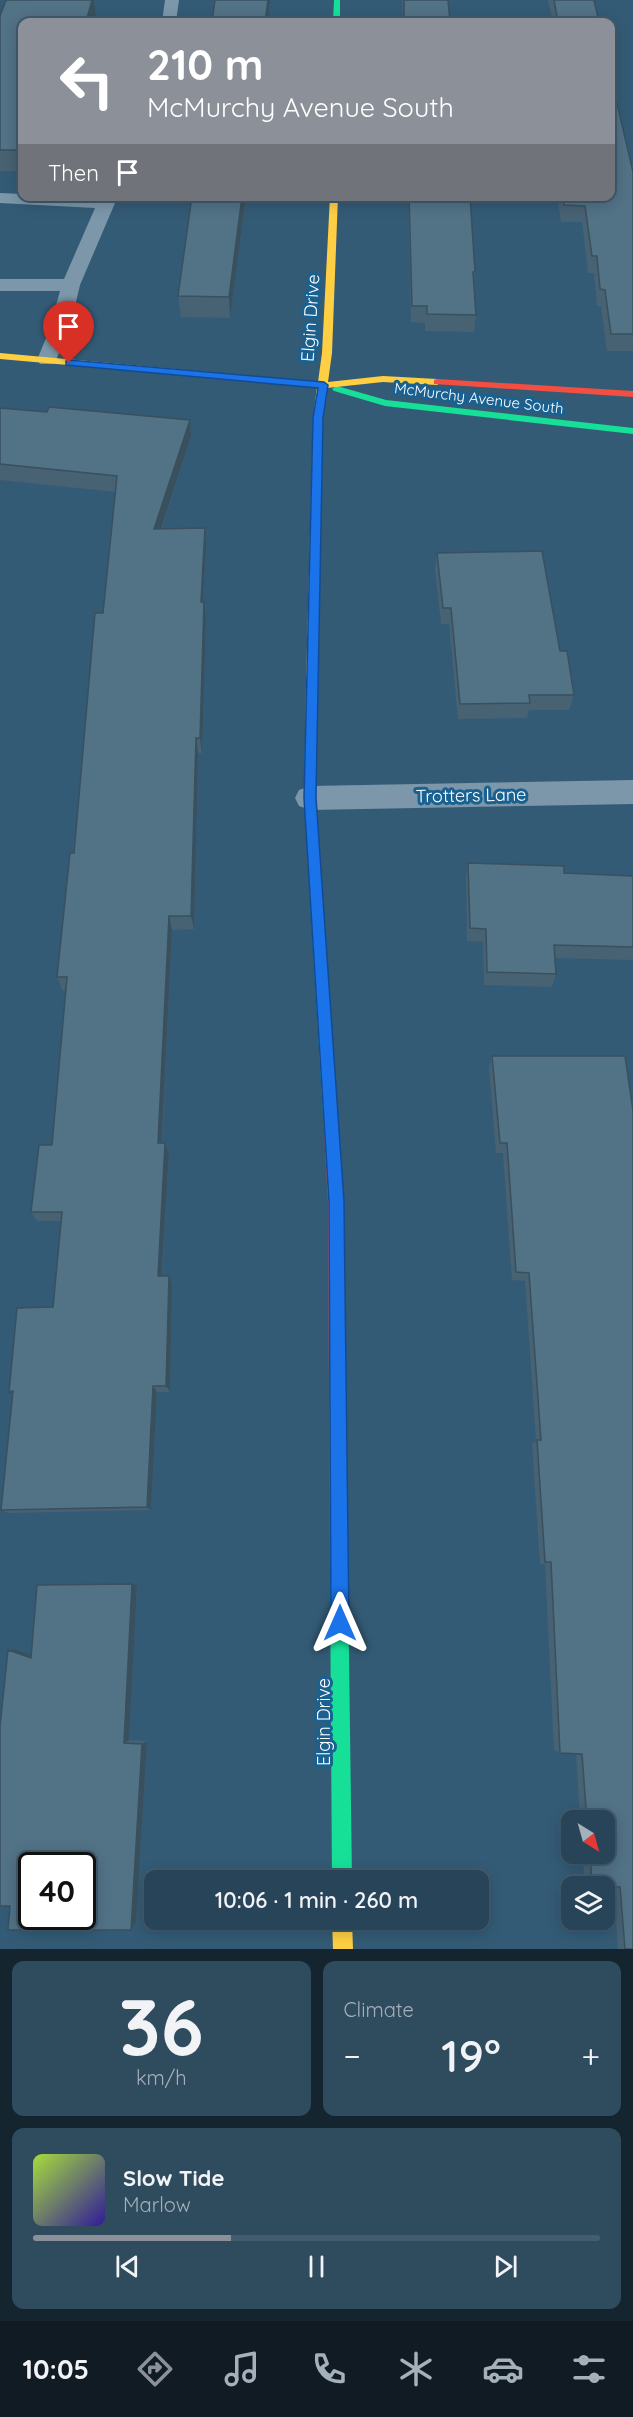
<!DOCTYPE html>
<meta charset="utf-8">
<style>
body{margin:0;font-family:Quicksand,sans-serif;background:#2f4b5e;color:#f1f3f6;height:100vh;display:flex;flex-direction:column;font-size:22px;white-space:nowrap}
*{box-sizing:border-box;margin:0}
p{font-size:20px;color:#a4b0ba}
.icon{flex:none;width:33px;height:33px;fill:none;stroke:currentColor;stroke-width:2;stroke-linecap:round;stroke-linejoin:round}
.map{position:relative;height:1949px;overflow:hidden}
.panel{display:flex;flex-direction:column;gap:12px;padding:12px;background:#152530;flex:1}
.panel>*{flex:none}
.hud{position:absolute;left:18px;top:18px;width:597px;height:183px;border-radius:12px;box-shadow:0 3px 15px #0003,0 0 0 2px #435c6e;background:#8c9099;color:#fff;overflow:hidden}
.needle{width:39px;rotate:143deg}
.controls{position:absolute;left:561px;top:1810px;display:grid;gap:12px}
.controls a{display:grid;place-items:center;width:54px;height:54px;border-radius:12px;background:#274458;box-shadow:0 3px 15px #0003,0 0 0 2px #435c6e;font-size:30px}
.speed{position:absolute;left:18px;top:1852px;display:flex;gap:12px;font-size:30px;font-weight:700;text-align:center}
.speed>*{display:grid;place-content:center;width:78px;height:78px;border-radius:50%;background:#274458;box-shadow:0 3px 15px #0003,0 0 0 2px #435c6e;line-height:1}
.speed .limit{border:3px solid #111;border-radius:9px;background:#fff;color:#111}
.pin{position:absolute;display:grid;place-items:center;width:51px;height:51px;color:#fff;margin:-62px -26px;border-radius:50% 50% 50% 0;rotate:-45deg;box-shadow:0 0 6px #0007}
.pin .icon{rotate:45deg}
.me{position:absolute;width:66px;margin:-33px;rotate:0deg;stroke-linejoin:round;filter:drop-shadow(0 0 4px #0008)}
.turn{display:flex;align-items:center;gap:21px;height:126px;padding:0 30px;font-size:27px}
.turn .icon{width:78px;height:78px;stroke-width:2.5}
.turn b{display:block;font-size:42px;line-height:51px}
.then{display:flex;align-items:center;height:57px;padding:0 30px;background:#0003;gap:12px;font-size:22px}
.big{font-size:45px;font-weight:600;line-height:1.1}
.panel .widget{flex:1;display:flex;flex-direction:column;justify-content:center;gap:9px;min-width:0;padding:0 21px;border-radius:12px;background:#2f4b5e}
.panel .dial{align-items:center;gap:0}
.dial b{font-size:78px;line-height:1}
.song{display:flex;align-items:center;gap:18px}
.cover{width:72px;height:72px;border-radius:9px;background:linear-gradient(135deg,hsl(80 70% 55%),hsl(250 70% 35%))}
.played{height:6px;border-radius:3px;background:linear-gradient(90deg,#8c9099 35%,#435c6e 35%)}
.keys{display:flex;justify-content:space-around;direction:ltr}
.heat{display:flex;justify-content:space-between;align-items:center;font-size:33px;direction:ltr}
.panel .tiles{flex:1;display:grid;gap:12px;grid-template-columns:1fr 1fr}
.widget:last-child{grid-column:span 2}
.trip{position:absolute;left:144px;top:1870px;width:345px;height:60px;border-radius:12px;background:#274458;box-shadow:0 3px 15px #0003,0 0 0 2px #435c6e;font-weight:600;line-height:60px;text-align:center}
.dock{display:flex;height:96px;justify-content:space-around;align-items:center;background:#101b23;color:#a4b0ba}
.dock .icon{width:42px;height:42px}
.dock .selected{color:#8c9099}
.dock b{font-size:27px;color:#f1f3f6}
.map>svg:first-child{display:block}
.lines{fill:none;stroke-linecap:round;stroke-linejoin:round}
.lane{fill:#7b97a9;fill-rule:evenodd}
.street{fill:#7b97a9;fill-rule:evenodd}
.fast{fill:#16e098;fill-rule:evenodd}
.slow{fill:#ffcf43;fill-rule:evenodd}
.jam{fill:#f24e42;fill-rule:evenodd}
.wall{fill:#476273}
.shaded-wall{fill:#39505e}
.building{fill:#527286;stroke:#39505e;stroke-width:1.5;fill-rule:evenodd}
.route{fill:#1a73e8;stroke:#114b97;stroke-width:1.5}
.labels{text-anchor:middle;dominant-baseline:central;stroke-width:6;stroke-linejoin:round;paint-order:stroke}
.far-street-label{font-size:15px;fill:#fff;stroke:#196191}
.street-label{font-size:18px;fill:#fff;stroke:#196191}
</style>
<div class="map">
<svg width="633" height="1949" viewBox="0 0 633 1949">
<rect width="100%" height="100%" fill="#345b76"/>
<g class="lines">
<path class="lane" d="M165,0H179L176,22H162Z
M0,193L22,194V196L106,198L112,199L115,203L80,285L69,331L54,364H40L37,360L49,331L60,291H0V279H64L95,208L0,203Z"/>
<path class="street" d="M633,780V804L310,810L299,806L295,798L299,790L310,786Z"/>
<path class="fast" d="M334,0H340V22H333Z
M337,386L386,400L633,428V434L385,406L334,391L332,389Z
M312,681L318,685L316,798L337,1114L335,1119L330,1121L325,1119L323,1114L304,798L306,685Z
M339,1569L345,1572L348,1578L352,1881H332L330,1578L333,1572Z"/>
<path class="slow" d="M330,196H338L332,353L328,382L383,376L437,379L442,382L437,385L383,382L327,388L323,418L318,685L312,689L306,685L313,418L317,387L0,359V353L318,382L322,353Z
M332,1920H352L353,1949H333Z"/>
<path class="jam" d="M437,379L633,391V397L434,384V380Z
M330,1107L335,1109L337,1114L344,1201L348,1578L345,1584L339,1587L333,1584L330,1578L328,1201L323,1114L325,1109Z"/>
</g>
<path class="wall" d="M6,0H94L96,16L94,22H22V171H0V16Z
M402,0H448L450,22H403Z
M548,0H594L599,22H553Z
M633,172V351H607L601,306H597L594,273H588L582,222H561L557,196H610Z
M192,196H246L230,318L181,317L178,296Z
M408,196H470L475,272L474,285L476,315L474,332L425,331V323L411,322Z
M0,408L47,412L190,420L191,436L162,529L206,545L203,602H204L206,618L202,753H198L194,929L172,930L162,1143H165L169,1153L162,1276H169L172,1284L170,1392H157L151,1510L8,1513L1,1510L13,1395L9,1392L53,1307L61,1221H37L31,1212L52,1145L66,990H62L57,977L103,613L116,492L0,480Z
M437,553L560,651L574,695L569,710H529L527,718L458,719L449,624H441L435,569Z
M468,863L564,873L633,876V960L555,958L556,974L552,987L484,985L483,942L467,941L466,876Z
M492,1056H625L633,1949H618L613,1886L592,1885L584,1878L583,1854H604V1821H580L576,1754L560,1753L554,1750L545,1564H540L532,1444L536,1441L525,1281L512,1280L503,1153H496L489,1068Z
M137,1585L129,1740L147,1741L136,1922L131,1930L10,1906L8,1650L15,1649L31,1655Z"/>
<path class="shaded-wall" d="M92,0H94L96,16L94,22H86Z
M268,0H270L268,22H265Z
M242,196H246L230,318L229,297Z
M190,420L191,436L156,545L154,529Z
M205,528L206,545L202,618L201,602Z
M204,602L206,618L202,753L200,738Z
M196,738L198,753L194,929L191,916Z
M169,916L172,930L161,1153L158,1143Z
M165,1143L169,1153L161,1284L158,1276Z
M169,1276L172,1284L170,1392L166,1386Z
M153,1386L157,1392L151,1510L147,1507Z
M132,1584L137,1585L129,1740L124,1743Z
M15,1649L38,1658H31L8,1650Z
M147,1741L136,1922L131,1930L142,1744Z"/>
<path class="building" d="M6,0H92L86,22H22V150H0V16Z
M215,0H268L265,22H212Z
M404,0H448L450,22H404Z
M554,0H594L599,22H558Z
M610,73L633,172V334H611L605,290L600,289L597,256H592L585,206L564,205L563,196H610Z
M192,196H242L229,297L178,296Z
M409,196H470L475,272H473L476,315L427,314V306H412Z
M49,407L190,420L154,529L205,528L201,602H204L200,738H196L191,916H169L158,1143H165L158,1276H169L166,1386H153L147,1507L1,1510L13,1391L9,1392L17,1308L53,1307L62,1212H31L39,1145H52L67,977H57L70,853H74L95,613H103L117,476L0,464V408L47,412Z
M542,551L560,651H567L574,695H529L530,703L460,704L451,608H443L437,553Z
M468,863L564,866V873L633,876V947L554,945L556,974L487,972L486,929L470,928Z
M492,1056H625L633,1111V1949H625L620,1887L592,1885L590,1854H604V1821H587L582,1754L560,1753L551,1562H545L537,1440H541L529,1273L516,1272L507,1143H500Z
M132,1584L124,1743L142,1744L131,1930H8L10,1906H0V1726L8,1650L31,1658L37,1585ZM32,1866H82V1917H32Z"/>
<path class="route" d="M69,360L324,382L328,385L323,418L316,798L344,1201L349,1623L346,1629L340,1632L334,1629L331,1623L329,1201L304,798L313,418L318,388L66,365V361Z"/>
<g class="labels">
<g class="far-street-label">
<text transform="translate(479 398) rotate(7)">McMurchy Avenue South</text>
</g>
<g class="street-label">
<text transform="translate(310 318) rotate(-86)">Elgin Drive</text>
<text transform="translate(471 795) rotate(-1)">Trotters Lane</text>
<text transform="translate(323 1722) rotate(-90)">Elgin Drive</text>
</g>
</g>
</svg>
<div class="controls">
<a><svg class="needle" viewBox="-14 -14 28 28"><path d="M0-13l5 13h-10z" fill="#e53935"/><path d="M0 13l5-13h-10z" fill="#a4b0ba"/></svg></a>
<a><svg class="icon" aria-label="layers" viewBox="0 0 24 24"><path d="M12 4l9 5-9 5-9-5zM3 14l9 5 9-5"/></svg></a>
</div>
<div class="speed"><div class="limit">40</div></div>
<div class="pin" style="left:69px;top:363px;background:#d93025"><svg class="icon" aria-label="arrive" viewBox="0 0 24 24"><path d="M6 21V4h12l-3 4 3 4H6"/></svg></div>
<svg class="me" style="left:340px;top:1623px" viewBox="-20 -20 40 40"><path d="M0-17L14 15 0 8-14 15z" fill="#1a73e8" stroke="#fff" stroke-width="4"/></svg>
<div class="trip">10:06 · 1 min · 260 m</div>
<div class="hud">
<div class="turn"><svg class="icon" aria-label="left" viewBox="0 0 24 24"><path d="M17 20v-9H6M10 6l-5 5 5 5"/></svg><div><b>210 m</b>McMurchy Avenue South</div></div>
<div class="then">Then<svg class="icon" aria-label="arrive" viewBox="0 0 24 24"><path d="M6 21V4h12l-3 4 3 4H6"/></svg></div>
</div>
</div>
<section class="panel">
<div class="tiles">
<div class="widget dial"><b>36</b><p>km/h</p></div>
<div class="widget"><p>Climate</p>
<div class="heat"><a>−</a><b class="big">19°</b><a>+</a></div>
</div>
<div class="widget">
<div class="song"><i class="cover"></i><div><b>Slow Tide</b><p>Marlow</p></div></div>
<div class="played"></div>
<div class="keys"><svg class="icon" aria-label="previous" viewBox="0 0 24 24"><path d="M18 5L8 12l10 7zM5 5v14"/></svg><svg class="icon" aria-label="pause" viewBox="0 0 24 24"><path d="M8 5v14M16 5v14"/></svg><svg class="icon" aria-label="next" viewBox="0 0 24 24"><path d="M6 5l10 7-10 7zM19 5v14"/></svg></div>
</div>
</div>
</section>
<nav class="dock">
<b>10:05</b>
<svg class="icon selected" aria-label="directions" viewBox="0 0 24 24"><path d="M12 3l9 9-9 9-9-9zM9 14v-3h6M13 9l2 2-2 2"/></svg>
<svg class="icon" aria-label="music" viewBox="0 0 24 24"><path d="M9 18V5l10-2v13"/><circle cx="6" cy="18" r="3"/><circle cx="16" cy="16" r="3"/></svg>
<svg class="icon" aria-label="phone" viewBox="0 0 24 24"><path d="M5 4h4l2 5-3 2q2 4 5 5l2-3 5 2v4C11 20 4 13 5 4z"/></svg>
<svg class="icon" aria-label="climate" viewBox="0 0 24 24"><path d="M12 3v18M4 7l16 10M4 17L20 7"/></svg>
<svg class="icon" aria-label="car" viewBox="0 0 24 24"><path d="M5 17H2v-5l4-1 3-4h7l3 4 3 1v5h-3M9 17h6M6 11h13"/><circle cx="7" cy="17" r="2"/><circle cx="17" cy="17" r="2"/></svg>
<svg class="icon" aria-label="filters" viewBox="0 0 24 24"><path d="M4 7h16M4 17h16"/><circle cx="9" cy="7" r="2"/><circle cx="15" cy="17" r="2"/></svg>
</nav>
